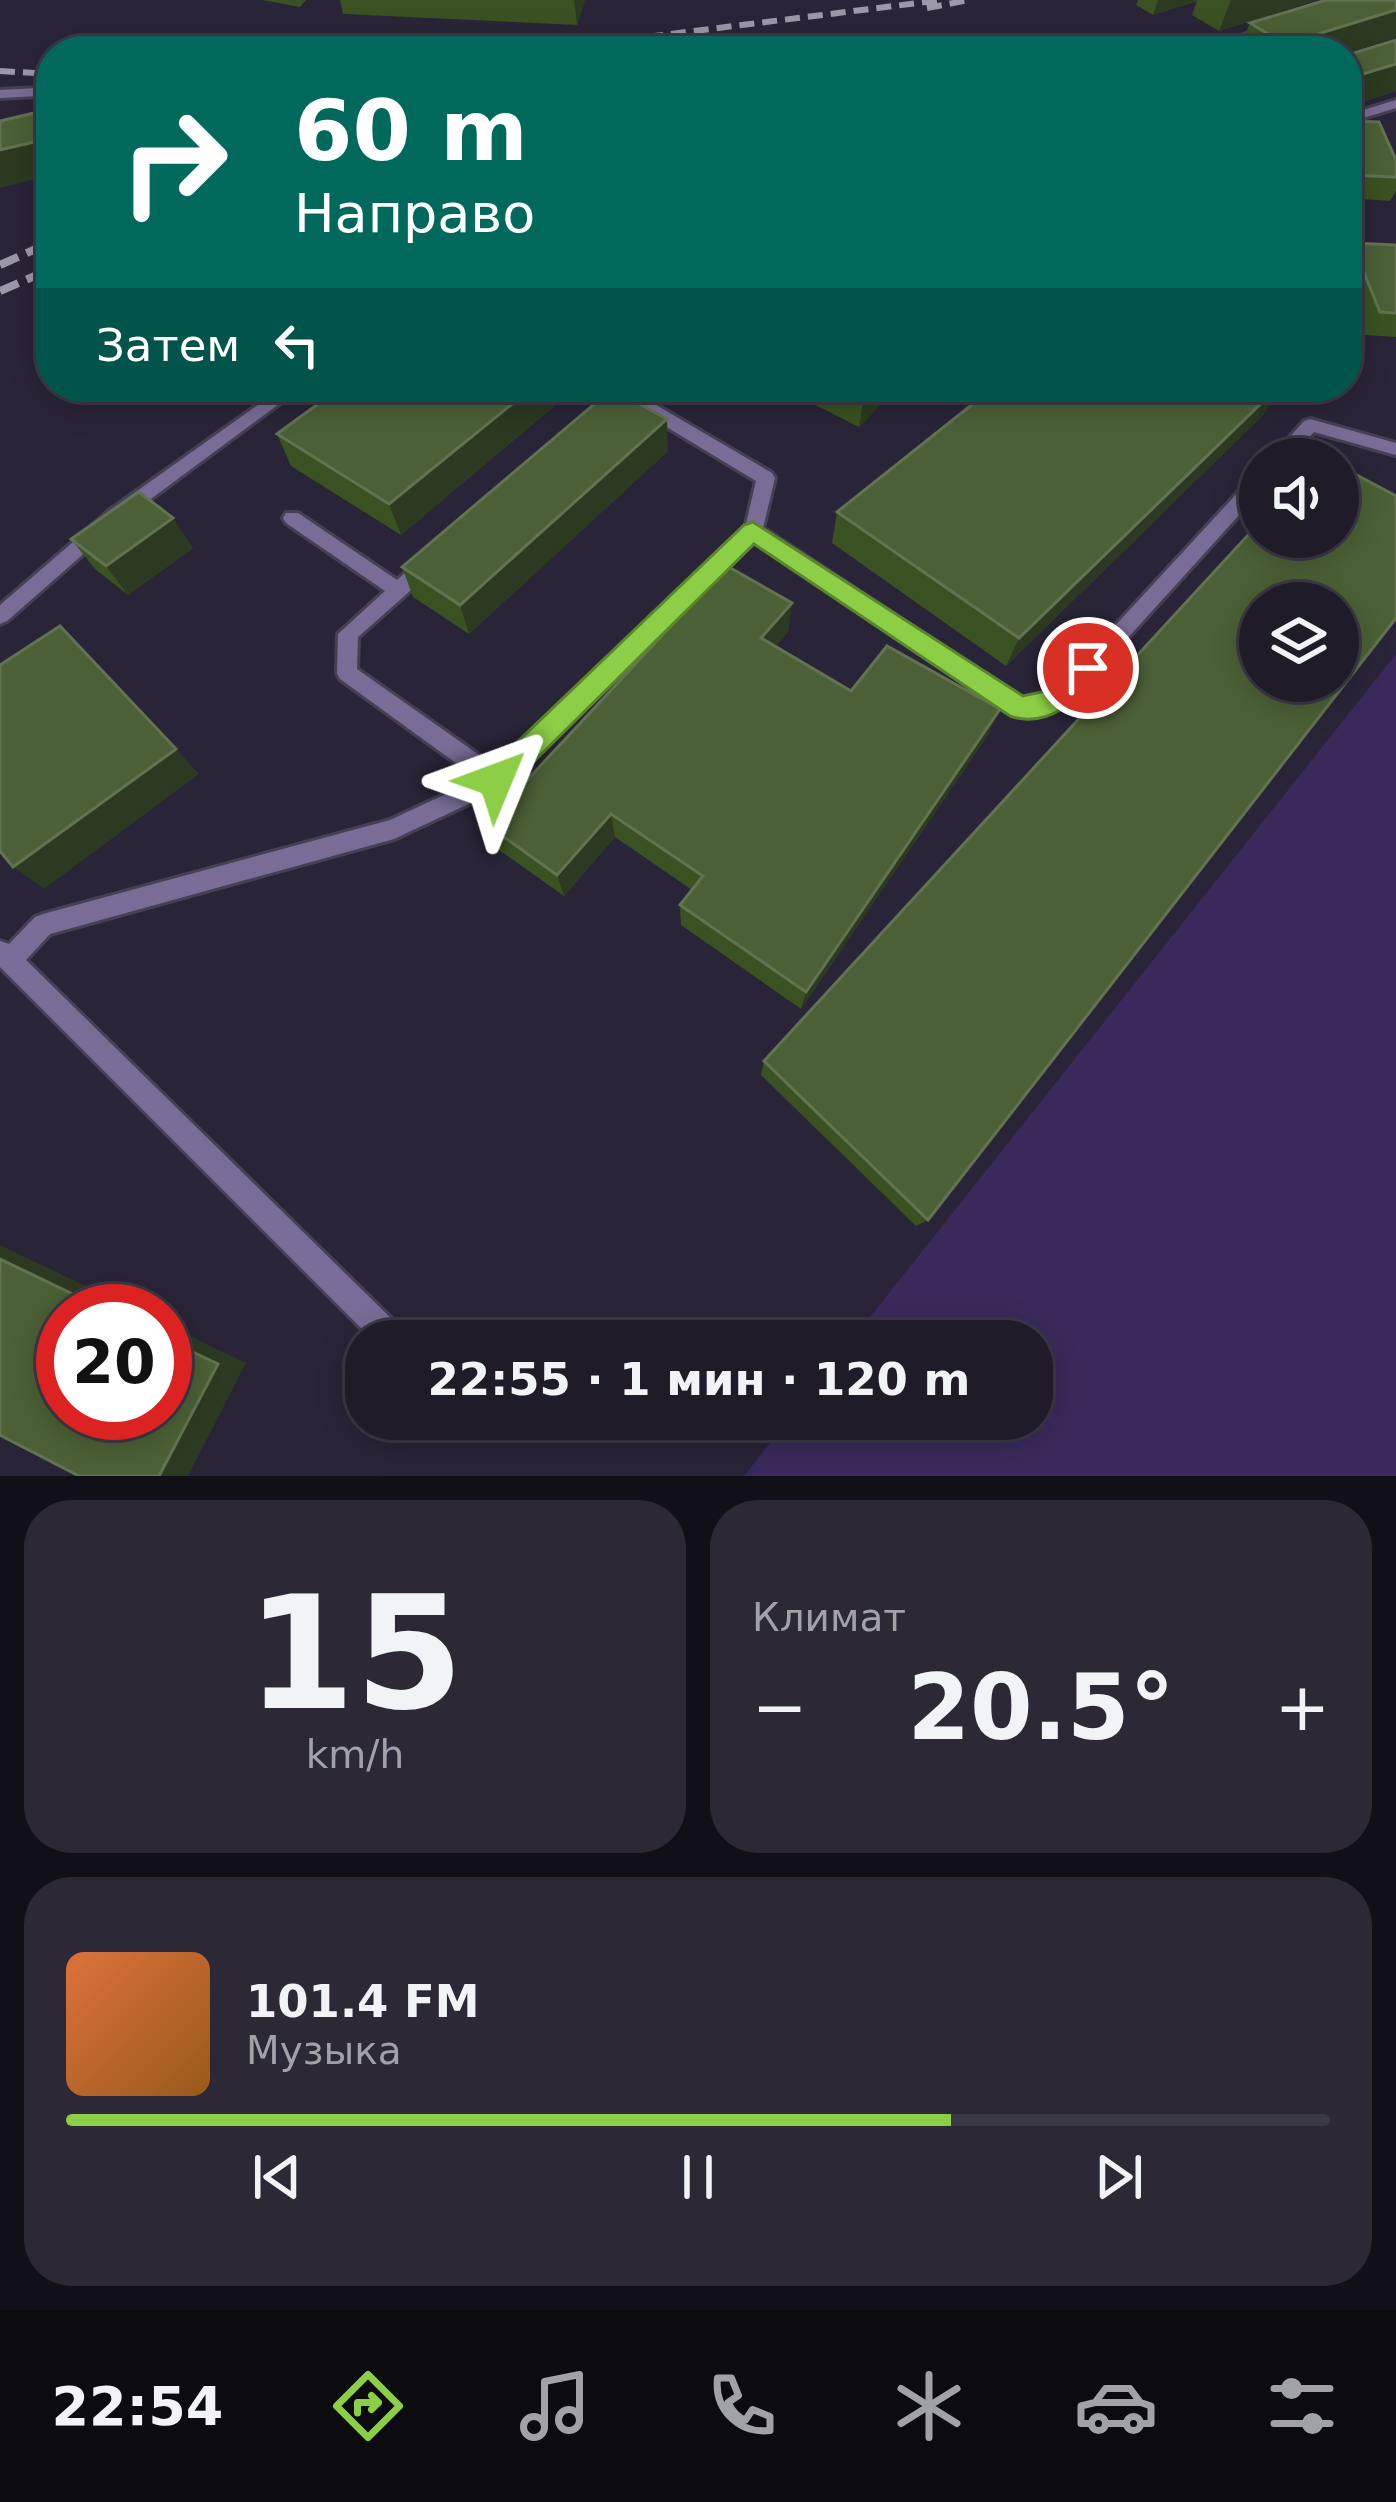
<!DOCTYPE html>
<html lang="ru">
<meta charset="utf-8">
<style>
body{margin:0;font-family:"DejaVu Sans",sans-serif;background:#2c2835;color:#f1f3f6;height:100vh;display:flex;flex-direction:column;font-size:45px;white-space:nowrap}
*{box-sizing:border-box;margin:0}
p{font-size:39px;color:#a1a1a8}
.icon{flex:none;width:66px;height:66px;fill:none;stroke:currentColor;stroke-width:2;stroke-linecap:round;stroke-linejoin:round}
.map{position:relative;height:1476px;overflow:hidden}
.drawer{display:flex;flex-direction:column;gap:24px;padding:24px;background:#110f17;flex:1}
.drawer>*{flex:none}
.banner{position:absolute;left:36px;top:36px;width:1326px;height:366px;border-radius:48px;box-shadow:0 6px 30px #0003,0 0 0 3px #3c3946;background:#00695c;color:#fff;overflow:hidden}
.fabs{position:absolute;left:1239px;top:438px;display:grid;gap:24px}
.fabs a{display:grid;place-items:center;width:120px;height:120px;border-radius:50%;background:#1f1b29;box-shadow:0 6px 30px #0003,0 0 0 3px #3c3946;font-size:60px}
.speed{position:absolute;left:36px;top:1284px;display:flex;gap:24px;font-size:60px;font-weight:700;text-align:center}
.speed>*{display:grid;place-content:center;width:156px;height:156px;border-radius:50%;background:#1f1b29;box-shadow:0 6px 30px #0003,0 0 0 3px #3c3946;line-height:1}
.speed .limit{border:18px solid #d22;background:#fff;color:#111}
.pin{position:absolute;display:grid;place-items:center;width:102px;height:102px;color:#fff;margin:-51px;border:6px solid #fff;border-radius:50%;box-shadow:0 3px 12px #0007}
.me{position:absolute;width:132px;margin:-66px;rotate:46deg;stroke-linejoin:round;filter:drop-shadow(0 0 9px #0008)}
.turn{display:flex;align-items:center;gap:42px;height:252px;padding:0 60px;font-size:54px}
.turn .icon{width:156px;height:156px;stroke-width:2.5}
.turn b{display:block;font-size:84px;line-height:102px}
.then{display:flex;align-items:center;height:114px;padding:0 60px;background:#0003;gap:24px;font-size:45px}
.big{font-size:90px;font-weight:600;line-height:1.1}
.drawer .card{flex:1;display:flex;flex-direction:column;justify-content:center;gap:18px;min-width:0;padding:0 42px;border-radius:48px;background:#2c2835}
.drawer .dial{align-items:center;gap:0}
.dial b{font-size:156px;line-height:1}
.song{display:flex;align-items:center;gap:36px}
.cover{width:144px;height:144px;border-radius:18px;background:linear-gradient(135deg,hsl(20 70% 55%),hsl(30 70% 35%))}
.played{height:12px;border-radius:6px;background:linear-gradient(90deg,#8cce45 70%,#3c3946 70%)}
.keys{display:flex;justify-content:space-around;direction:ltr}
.heat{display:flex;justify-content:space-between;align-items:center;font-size:66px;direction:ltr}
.drawer .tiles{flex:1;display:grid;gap:24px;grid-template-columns:1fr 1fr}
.card:last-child{grid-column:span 2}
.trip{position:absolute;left:345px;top:1320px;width:708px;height:120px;border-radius:48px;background:#1f1b29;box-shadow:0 6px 30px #0003,0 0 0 3px #3c3946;font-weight:600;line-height:120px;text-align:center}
.menu{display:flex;height:192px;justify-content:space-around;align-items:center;background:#0c0b10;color:#a1a1a8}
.menu .icon{width:84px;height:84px}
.menu .on{color:#8cce45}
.menu b{font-size:54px;color:#f1f3f6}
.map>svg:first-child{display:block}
.green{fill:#3a2a5b}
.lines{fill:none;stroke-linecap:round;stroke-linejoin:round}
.service-casing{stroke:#454153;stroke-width:6}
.service{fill:#796d97;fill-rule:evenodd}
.rail-far1{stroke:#9c98a7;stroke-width:6;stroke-dasharray:15 8;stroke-linecap:butt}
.rail{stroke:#9c98a7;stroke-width:8;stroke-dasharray:20 9;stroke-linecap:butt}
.wall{fill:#3a5221}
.shaded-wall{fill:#2c3a21}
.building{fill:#4b6036;stroke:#627351;stroke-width:3;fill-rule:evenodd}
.route{fill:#8cce45;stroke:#5b862d;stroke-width:3}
</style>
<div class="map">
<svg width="1396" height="1476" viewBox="0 0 1396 1476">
<rect width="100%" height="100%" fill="#292437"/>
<path class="green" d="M1396,654V1476H744L789,1419H1032V1341H851Z"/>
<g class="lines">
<g class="service-casing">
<path id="service" d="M1262,28L1272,31L1225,48L1219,44Z
M38,88L51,92V101L37,96L0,98V90Z
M1396,100V108L1347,123V115Z
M283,387H302L121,521L7,621L0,624V605L109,511Z
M619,387H637L634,392L772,473L775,478L763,528L1022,699L1053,693L1254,475L1260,474V492L1066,706L1019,717L1012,714L754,541L505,787L394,839L50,934L26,960L404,1331L408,1341H374L0,967V941L9,944L35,917L43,914L390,820L478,779L340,679L337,673L338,634L385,591L286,523L283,518L286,513H298L397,580L422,558H436L438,563L436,568L358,637L357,669L496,767L745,528L756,481L617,397L615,393Z
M1310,419L1396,443V455L1314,432L1289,459H1270L1304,421Z"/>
</g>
<use href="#service" class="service"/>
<path class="rail-far1" d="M927,8L969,0
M534,51L942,0
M697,51L744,42
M0,71L51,74
M32,251L51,243"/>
<path class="rail" d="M0,265L38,248
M0,291L51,269"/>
</g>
<path class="wall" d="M262,0H306L300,7Z
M340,0H585L577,25L343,14Z
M1138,0H1316L1219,31L1192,15L1197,1L1153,15L1136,5Z
M1250,23L1347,51H1238Z
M1396,40V91L1347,107V55Z
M1347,121L1396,160V191L1390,201L1347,198Z
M1352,243L1396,245V337L1365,335L1347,289V250Z
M341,387H577L401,535L291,466L277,434Z
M780,387H896L895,390L859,427Z
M1264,414L1006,666L832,543L837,512Z
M668,451L469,634L413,597L402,567Z
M71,539L193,548L128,595L95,569Z
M792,603L788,632L775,647L851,691L988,735L801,1009L681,925L680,905L692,890L615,837L564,896L495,847L486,824Z
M764,1061L928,1220L916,1226L761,1075Z"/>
<path class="shaded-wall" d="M574,0H585L577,25Z
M1158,0H1198L1153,15Z
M1231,0H1316L1219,31Z
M1396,10V38L1347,53V51H1282L1285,44Z
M1396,64V91L1347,107V100L1360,75Z
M51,138V175L0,188V150Z
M533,387H577L401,535L389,504Z
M872,387H896L895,390L859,427L864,395Z
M1278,387H1281L1264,414L1006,666L1019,638Z
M667,419L668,451L469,634L460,605Z
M173,518L193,548L128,595L106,566Z
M792,603L788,632L758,667L761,638Z
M1000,709L988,735L801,1009L806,992Z
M176,749L199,774L44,889L13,867Z
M611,814L615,837L564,896L557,875Z
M0,1245L138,1311H108L0,1259Z
M165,1324L246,1363L188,1476H159Z"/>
<path class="building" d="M1326,0H1396V10L1285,44L1250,23Z
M1396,40V64L1360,75L1347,68V55Z
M51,109V138L0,150V121Z
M1347,121L1379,122L1396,160V177L1347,175Z
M1352,243L1396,245V313L1380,312Z
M341,387H533L389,504L277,434Z
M849,387H872L864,395Z
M994,387H1278L1019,638L837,512Z
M612,389L667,419L460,605L402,567Z
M1338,465L1396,496V618L928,1220L764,1061L1260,522V537H1338ZM1260,603H1338V681H1260Z
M139,492L173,518L106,566L71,539Z
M727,566L792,603L761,638L851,691L887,646L1000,709L806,992L680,905L703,876L611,814L557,875L486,824Z
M60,626L176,749L13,867L0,851V665Z
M0,1259L108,1311H63V1413H165V1339L218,1364L159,1476H79L0,1435Z"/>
<path class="route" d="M753,522L1023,696L1051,690L1079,661H1097L1101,668C1084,699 1047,729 1010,716L754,544L506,789L496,792L487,789L483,780L487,771L744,525Z"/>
</svg>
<div class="fabs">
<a><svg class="icon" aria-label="sound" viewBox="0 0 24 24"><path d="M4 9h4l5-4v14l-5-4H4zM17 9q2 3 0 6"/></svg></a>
<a><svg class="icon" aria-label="layers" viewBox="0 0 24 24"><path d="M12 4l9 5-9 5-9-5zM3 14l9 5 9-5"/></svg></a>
</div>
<div class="speed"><div class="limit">20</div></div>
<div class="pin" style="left:1088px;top:668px;background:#d93025"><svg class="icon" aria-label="arrive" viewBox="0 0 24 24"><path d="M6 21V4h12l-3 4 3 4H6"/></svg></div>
<svg class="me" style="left:496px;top:780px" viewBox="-20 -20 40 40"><path d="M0-17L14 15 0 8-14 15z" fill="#8cce45" stroke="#fff" stroke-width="4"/></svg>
<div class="trip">22:55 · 1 мин · 120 m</div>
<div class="banner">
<div class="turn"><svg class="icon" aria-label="right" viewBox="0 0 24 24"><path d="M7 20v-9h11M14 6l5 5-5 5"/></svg><div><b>60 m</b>Направо</div></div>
<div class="then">Затем<svg class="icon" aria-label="left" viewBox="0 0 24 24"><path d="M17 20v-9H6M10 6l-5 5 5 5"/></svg></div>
</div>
</div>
<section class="drawer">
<div class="tiles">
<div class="card dial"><b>15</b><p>km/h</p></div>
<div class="card"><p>Климат</p>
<div class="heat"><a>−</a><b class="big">20.5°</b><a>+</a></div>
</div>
<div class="card">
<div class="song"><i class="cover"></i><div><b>101.4 FM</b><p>Музыка</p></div></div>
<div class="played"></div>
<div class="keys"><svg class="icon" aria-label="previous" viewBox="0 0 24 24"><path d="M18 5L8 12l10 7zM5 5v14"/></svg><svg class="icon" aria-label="pause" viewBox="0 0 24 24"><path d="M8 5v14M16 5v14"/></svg><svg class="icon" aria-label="next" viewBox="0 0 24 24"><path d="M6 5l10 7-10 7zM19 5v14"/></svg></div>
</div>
</div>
</section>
<nav class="menu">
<b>22:54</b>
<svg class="icon on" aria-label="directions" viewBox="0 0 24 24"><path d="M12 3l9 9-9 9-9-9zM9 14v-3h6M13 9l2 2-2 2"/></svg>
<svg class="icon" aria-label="music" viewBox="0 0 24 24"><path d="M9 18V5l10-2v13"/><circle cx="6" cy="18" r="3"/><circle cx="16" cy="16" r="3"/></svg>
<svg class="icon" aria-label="phone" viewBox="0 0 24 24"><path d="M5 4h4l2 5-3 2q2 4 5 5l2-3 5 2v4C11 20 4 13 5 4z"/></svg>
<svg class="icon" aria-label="climate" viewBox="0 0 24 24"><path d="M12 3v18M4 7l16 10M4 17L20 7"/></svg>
<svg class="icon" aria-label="car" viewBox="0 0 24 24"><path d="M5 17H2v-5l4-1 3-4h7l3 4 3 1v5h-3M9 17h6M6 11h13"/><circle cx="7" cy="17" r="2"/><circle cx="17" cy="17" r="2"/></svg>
<svg class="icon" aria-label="filters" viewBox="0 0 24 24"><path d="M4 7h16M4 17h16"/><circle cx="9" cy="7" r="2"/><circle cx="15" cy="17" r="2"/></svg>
</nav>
